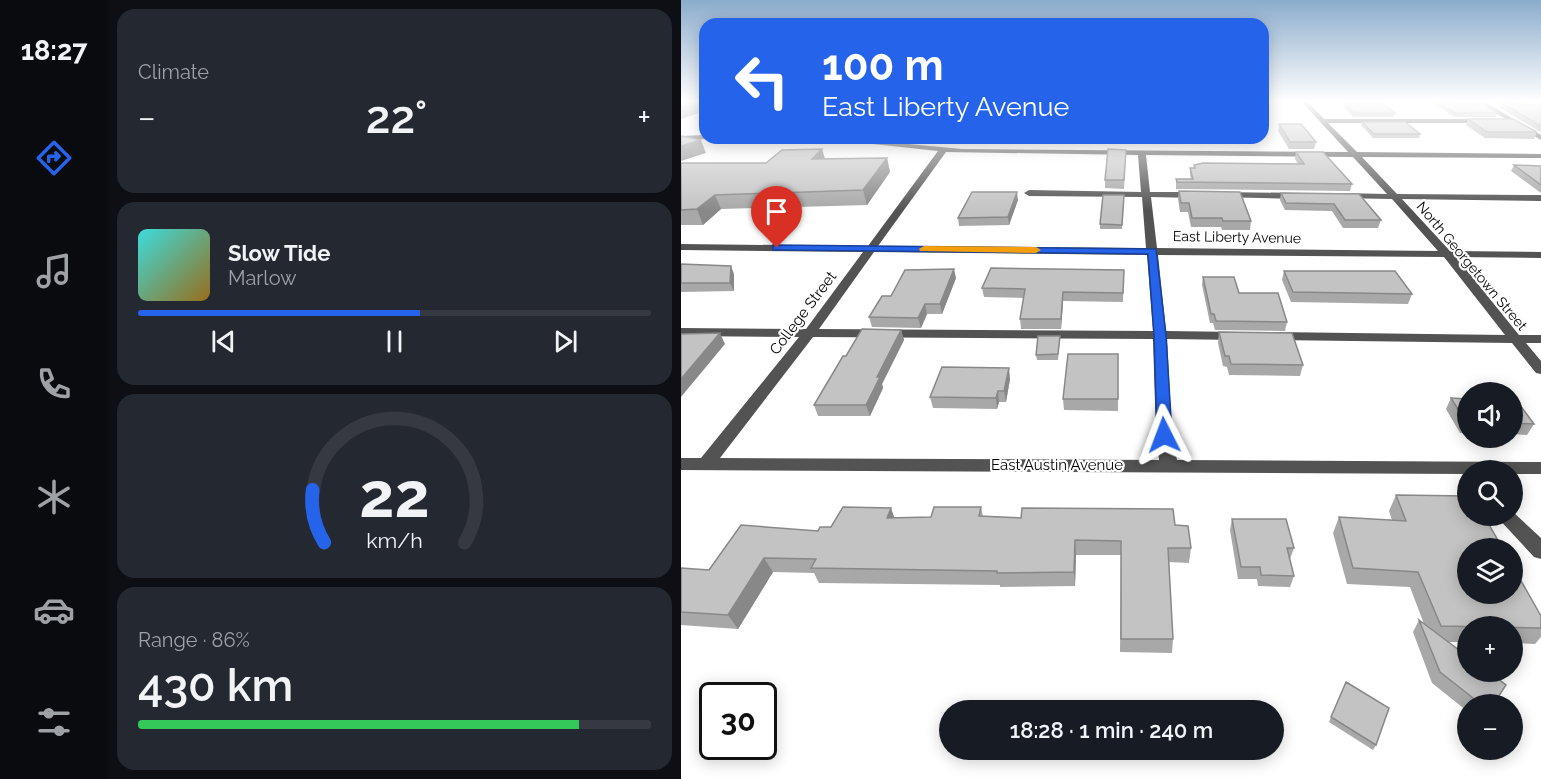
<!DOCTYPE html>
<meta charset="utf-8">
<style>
body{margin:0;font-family:Raleway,sans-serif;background:#242831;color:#f1f3f6;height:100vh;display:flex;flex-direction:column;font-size:22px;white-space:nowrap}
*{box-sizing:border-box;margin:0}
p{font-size:20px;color:#9ea1a6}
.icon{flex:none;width:33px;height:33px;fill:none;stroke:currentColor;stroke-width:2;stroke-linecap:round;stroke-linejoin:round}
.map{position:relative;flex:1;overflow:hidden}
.drawer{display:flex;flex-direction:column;gap:9px;padding:9px;background:#0d0f14;width:573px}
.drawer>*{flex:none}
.hud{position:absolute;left:18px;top:18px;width:570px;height:126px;border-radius:18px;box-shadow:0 3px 15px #0003;background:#2563eb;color:#fff;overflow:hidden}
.controls{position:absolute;left:776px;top:382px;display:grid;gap:12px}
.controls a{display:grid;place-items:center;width:66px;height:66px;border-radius:50%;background:#171b24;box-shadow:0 3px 15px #0003;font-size:30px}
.speed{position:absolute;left:18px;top:682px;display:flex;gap:12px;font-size:30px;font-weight:700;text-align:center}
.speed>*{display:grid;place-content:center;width:78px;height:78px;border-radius:50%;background:#171b24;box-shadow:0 3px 15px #0003;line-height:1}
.speed .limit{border:3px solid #111;border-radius:9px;background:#fff;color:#111}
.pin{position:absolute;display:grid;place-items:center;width:51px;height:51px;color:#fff;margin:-62px -26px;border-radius:50% 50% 50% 0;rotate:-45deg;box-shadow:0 0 6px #0007}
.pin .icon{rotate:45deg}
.me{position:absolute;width:66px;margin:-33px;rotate:357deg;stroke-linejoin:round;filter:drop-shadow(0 0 4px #0008)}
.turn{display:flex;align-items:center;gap:21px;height:126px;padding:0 24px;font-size:27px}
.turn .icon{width:78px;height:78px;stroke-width:2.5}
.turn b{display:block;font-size:42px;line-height:51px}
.big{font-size:45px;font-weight:600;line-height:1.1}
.drawer .card{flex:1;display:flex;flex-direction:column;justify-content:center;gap:9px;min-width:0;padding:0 21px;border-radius:18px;background:#242831}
.drawer .dial{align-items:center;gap:0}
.dial svg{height:156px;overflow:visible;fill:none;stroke:#363941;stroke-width:7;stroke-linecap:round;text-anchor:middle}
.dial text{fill:#f1f3f6;stroke:none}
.song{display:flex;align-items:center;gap:18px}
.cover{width:72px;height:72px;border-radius:9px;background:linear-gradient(135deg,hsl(180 70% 55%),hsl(40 70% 35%))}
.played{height:6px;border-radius:3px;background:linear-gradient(90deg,#2563eb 55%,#363941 55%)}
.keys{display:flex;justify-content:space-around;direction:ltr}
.heat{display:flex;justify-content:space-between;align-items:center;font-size:33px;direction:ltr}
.charge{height:9px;border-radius:4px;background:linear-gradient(90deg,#34c759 86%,#363941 0)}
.trip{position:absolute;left:258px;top:700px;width:345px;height:60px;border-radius:30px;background:#171b24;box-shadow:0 3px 15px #0003;font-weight:600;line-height:60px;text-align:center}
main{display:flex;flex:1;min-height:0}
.menu{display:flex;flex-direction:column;width:108px;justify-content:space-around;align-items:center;background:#090b0e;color:#9ea1a6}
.menu .icon{width:42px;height:42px}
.menu .active{color:#2563eb}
.menu b{font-size:27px;color:#f1f3f6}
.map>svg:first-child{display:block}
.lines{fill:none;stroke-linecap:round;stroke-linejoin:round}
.minor{fill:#535353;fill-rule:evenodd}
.wall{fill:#a8a8a8}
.shaded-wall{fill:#888}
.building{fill:#c3c3c3;stroke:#888;stroke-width:1.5}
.route{fill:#2563eb;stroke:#184099;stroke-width:1.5}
.slow{fill:#f59e0b}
.labels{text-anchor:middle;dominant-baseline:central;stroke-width:4.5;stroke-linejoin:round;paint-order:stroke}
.far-street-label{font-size:14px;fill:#000;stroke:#fff}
.street-label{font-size:15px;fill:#000;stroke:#fff}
</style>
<main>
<nav class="menu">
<b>18:27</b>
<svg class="icon active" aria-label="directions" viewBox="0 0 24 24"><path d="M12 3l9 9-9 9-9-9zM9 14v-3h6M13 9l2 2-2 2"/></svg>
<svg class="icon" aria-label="music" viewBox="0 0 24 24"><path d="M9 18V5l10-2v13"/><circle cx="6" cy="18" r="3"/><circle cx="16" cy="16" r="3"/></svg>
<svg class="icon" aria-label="phone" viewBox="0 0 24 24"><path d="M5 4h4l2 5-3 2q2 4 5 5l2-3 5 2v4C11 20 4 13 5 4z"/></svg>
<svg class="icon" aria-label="climate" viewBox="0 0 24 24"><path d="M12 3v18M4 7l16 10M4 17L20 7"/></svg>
<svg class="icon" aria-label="car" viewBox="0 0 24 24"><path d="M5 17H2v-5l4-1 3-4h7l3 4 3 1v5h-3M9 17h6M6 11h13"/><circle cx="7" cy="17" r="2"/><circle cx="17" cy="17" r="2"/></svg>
<svg class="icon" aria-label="filters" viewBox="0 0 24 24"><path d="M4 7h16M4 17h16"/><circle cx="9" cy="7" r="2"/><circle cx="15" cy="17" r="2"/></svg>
</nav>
<section class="drawer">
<div class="card"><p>Climate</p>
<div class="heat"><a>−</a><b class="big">22°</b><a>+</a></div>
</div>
<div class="card">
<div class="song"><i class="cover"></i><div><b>Slow Tide</b><p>Marlow</p></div></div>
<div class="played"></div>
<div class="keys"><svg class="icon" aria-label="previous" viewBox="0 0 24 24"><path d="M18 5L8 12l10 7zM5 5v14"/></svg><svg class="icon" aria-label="pause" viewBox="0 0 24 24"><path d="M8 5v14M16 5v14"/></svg><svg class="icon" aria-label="next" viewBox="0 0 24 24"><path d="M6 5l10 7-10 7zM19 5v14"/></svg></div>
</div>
<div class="card dial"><svg viewBox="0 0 100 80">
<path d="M14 69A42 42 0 1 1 86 69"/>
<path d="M14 69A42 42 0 0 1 8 42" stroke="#2563eb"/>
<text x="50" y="56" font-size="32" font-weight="700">22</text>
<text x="50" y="72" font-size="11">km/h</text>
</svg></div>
<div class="card"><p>Range · 86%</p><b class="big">430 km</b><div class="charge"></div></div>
</section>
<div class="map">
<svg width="860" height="779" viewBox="0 0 860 779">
<rect width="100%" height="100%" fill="#fff"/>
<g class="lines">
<path class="minor" d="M621,102H627L643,119H806L809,121L806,123H647L676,152L860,154V158L681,157L716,194L860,195V201L721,199L769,251L860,252V258L775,257L838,335H860V343H845L860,361V374L855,373L831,343L593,340L586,336L593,332L824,335L763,257L477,255L485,331L557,332L564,336L557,340L486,339L491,435L496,460L860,462V474H831V471H786V474L0,470V458H20L118,337L0,336V328L125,329L182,252L0,250V244L187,246L257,151L136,138H164L281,149L667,152ZM265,152L457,155L460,192L348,190L343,193L348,196L461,197L465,248L197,246ZM465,155L672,157L706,194L660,193L655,196L657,198L711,199L757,251L476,248L470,197L516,198L521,195L516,192H469ZM193,252L466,255L472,331L138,329ZM132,337L472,339L475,435L478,460L39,458Z
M796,102H804L860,135V140Z
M24,135V138L27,139L0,140V136Z
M540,192L621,193L626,196L621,199L537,197V193Z
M831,511L860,538V559L853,557L815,516H831Z"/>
</g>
<path class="wall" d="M666,103L714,113L713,117H672L664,108Z
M758,103L816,113L815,117H773L757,106Z
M821,103L860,105V132L819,108Z
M787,119L856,132L853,139L804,138L785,125Z
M681,122L739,134L738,138H692L680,125Z
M598,124L635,142L633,149H608L597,131Z
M445,150L443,189L424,188V180Z
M615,152L671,184L669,191L495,189V179H510L509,175V168H513V165L617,164L614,159Z
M206,158L209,172L186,205L40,209L22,225H0V163H85L144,159Z
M833,165L860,166V193L830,171Z
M498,191L570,221L569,230H541L540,227H510L507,212H499L497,199Z
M600,193L678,194L700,220L697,228H662L651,211L604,210L599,200Z
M443,195L441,229H419V224Z
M337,200L328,225L278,226L277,218Z
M0,264L53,274V291L0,292Z
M443,270L442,302L382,301L380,329H340L339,319L343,298L303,297L301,288Z
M603,271L731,294L727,304L610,302L601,280Z
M522,277L558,293L606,322L604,331L534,330L532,323H529L521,285Z
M275,278L261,314H246L240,328L191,327L188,317L210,296Z
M220,330L223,340L201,384L202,388L189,416H137L133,405L165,356Z
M538,332L622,365L619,376L548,375L546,367L542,366L537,343Z
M379,336L377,360H356L355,355Z
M437,354V411L383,410L382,399Z
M329,379L325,402H318L316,409L252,408L249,397Z
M770,398L786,399V433H779L765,409Z
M831,400L853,424L846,435L831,434Z
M715,495L860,616V637L854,644L831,643V627H786V642H767L812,705H786V711L751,683L732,632L738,620L743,624L729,587L666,584L652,533L658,517L711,520L708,511Z
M300,507L302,516L494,525L510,548L508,563L488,562L492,639L491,653L439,652L440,555H395L394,586L319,587V585L138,583L133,573L92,572L57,629L0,625V568L28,570L137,531L150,527L213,518L250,517Z
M551,519L613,548L609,559L613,576L609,587L577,586L576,579H557L549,530Z
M665,682L695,745L692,750L648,722Z"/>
<path class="shaded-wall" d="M13,102H24V111L0,119V106Z
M20,140L25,153L0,161V146Z
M141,149L145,162L131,159Z
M206,158L209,172L186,205L182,190Z
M336,192L337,200L328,225L327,217Z
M34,195L40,209L22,225L16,209Z
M50,266L53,274V291L49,283Z
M273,269L275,278L261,314L259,304Z
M382,292V301L380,329V319Z
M244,304L246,314L240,328L237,318Z
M220,330L223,340L201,384L202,388L189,416L185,405L196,377Z
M39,333L44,344L0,397V379Z
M328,368L329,379L325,402L323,391Z
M317,391L318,402L316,409L315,398Z
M210,508L215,522L206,518Z
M394,540L395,555L394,586L393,572Z
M83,558L92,572L57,629L47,615Z"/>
<path class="building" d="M0,102H13L0,106Z
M666,103H701L714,113H673L664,105H668Z
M758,103L802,104L816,113H774Z
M821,103L860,105V126Z
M787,119H832L856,132H806Z
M681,122H724L739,134H693Z
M598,124H620L635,142H609Z
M0,136L20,140L0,146Z
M141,149L131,159L206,158L182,190L34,195L16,209L0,210V163H85L101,150Z
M427,149L445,150L443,180H424Z
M615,152H642L671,184L496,182L495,179H512L509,168H514L513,165L522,163L623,164Z
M833,165L860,166V185Z
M498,191L559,192L570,221H542L541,218H511L508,203H500Z
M291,192H336L327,217L277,218Z
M600,193L678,194L700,220H664L653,204L605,203Z
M422,195H443L441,225L419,224Z
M0,264L50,266L49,283H0Z
M310,268L443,270L442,293L382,292L380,319H339L344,289L301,288Z
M273,269L259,304H244L237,318L188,317L201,296H210L224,270Z
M603,271H714L731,294L612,292Z
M522,277H553L558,293H597L606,322L535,321L533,314H530Z
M181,329L220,330L196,377H199L185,405H133L162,356H165Z
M538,332L611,333L622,365L550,364L548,356H544Z
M39,333L0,379V334Z
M357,336H379L377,354L355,355Z
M387,354H437V399H382Z
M261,367L328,368L323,391H317L315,398L249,397Z
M770,398L786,399V421H784Z
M831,400L836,401L853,424L831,423Z
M715,495L786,496V516H803L822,549H786V594H831V565L860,616V628L760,626L737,572L672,568L658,517L725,521Z
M162,507L210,508L206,518L250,517L253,507H300L298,516L340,518L341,508L492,509L494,525L507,526L510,548H487L492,639H440V541L394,540L393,572L316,573V571L130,568L135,559L83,558L47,615L0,612V568L28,570L60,525L137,531L139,527H150Z
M551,519H605L613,548H606L613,576L580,575L579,567H560Z
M738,620L786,656V672H808L825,685L812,705H801L759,672Z
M665,682L708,708L695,745L650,717Z"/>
<linearGradient id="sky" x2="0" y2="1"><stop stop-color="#8baccc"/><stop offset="0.48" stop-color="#fff"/><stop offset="1" stop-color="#fff" stop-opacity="0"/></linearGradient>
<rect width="860" height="211" fill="url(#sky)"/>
<path class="route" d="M92,245L475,249L485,335L491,435L483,440L476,435L473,335L467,254L96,250H92Z"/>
<path class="slow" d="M243,246L355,247L360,250L355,253L239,251L238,249Z"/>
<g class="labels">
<g class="far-street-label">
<text transform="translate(556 237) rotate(1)">East Liberty Avenue</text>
<text transform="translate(791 266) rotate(50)">North Georgetown Street</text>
</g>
<g class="street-label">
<text transform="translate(122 313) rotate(-53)">College Street</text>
<text x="376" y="465">East Austin Avenue</text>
</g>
</g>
</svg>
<div class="controls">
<a><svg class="icon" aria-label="sound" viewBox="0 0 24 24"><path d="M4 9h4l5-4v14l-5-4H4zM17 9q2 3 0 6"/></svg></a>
<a><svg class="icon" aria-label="search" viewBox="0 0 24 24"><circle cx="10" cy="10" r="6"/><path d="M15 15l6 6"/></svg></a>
<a><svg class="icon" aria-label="layers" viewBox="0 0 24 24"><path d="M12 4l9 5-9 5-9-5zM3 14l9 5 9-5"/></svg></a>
<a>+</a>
<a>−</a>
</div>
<div class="speed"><div class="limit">30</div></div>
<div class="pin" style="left:96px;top:248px;background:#d93025"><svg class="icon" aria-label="arrive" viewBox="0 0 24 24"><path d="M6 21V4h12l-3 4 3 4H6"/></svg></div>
<svg class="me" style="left:483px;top:435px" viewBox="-20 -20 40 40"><path d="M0-17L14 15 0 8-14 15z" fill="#2563eb" stroke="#fff" stroke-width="4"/></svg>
<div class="trip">18:28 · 1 min · 240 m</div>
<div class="hud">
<div class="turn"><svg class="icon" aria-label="left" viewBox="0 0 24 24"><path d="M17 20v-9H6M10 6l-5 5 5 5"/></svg><div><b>100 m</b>East Liberty Avenue</div></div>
</div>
</div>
</main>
